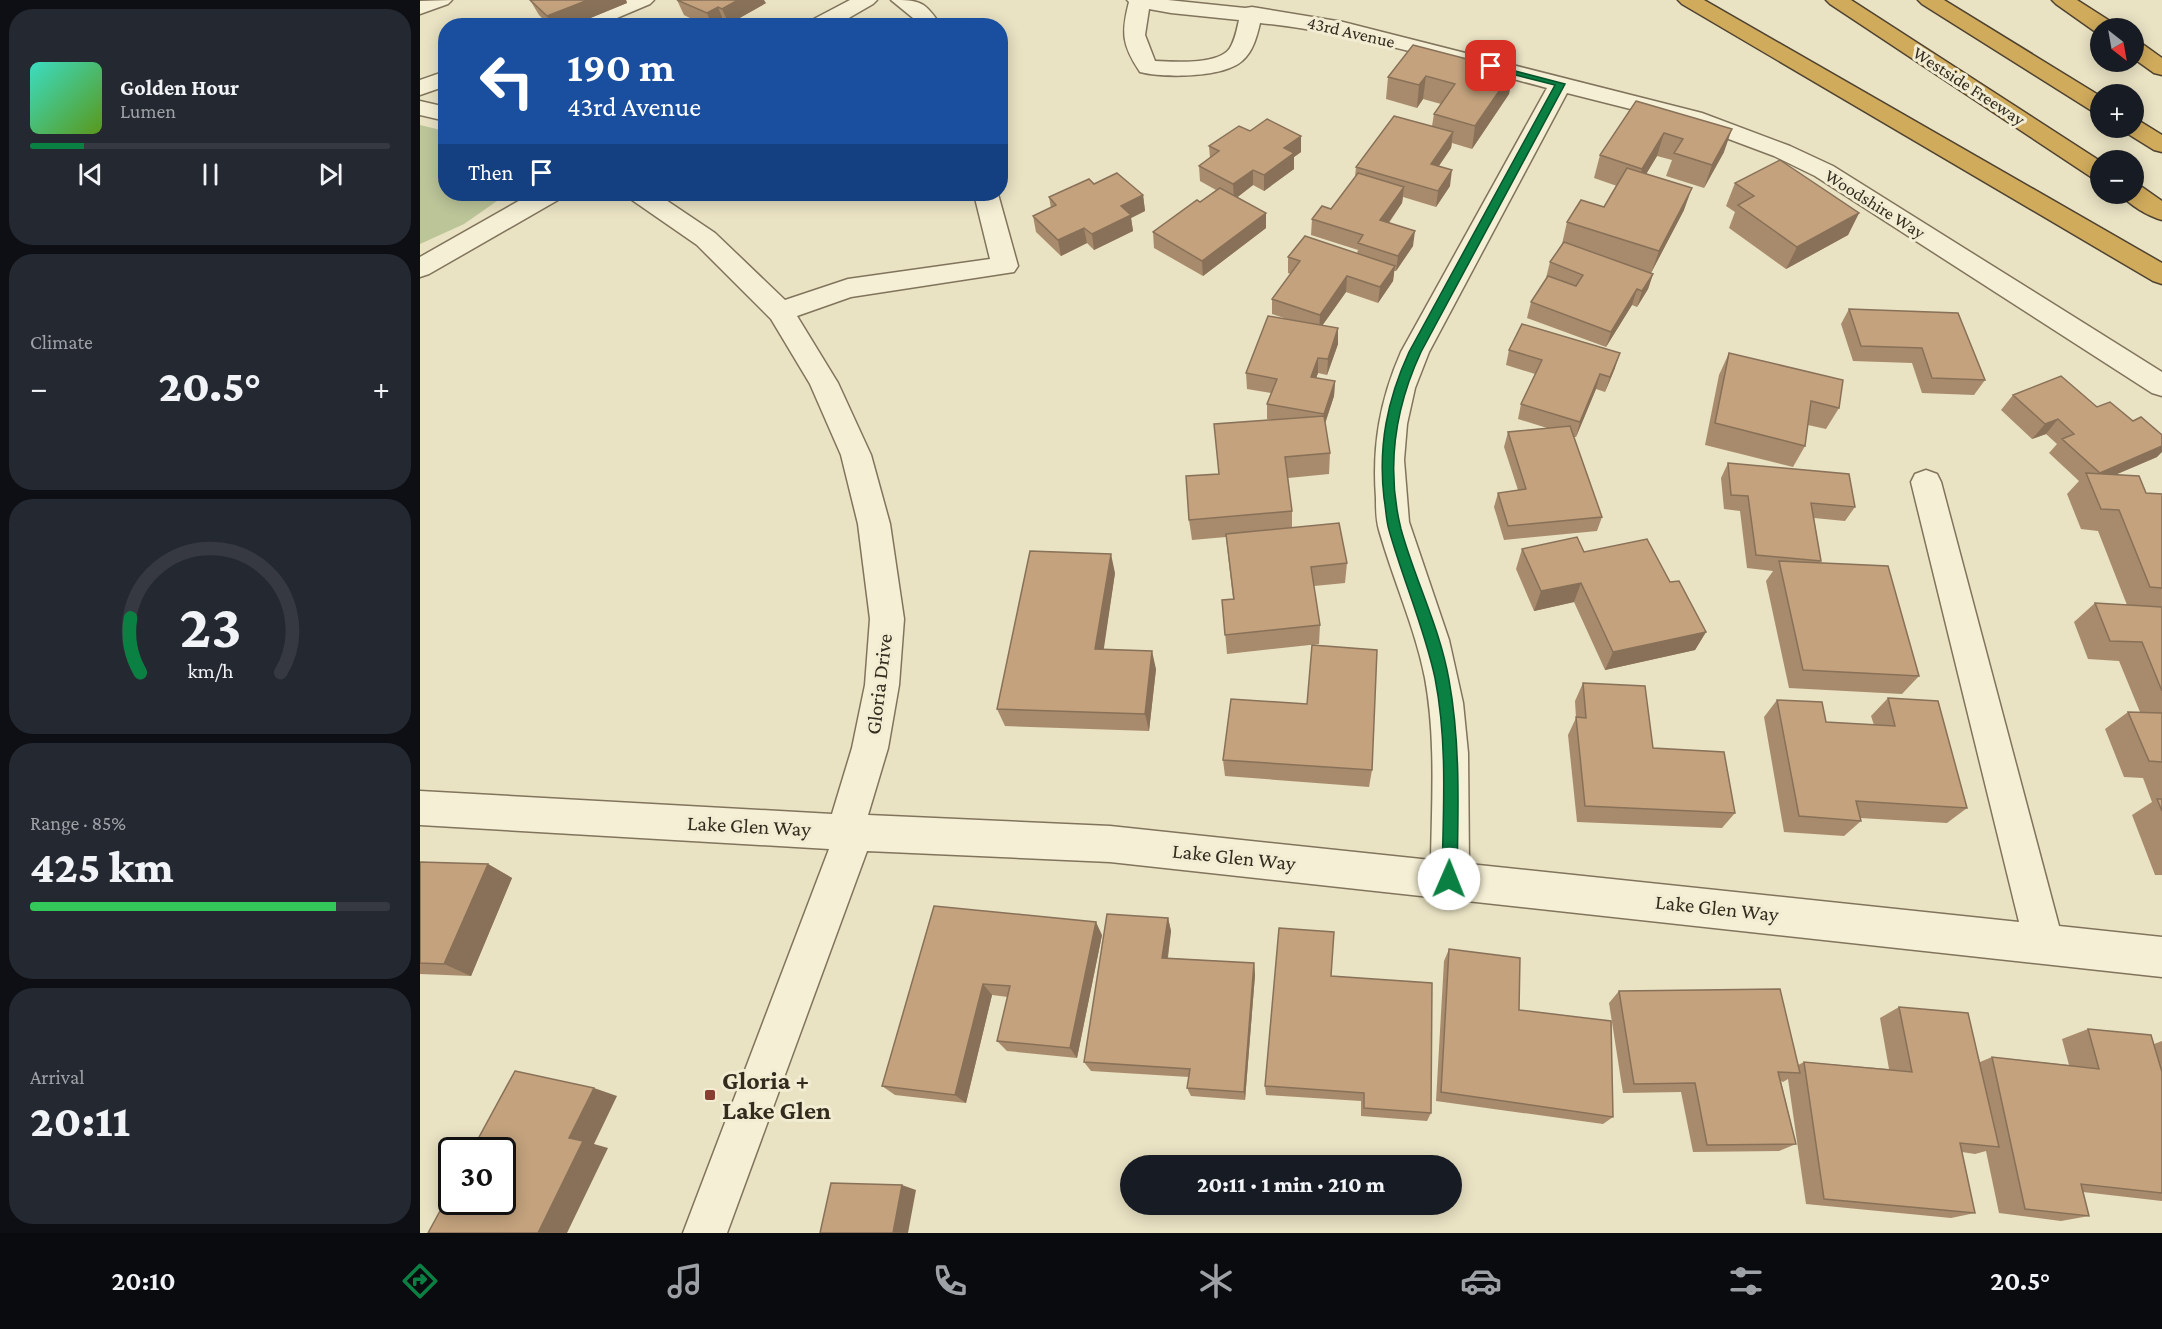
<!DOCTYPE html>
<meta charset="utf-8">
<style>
body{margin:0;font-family:"Crimson Pro",serif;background:#242831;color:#f1f3f6;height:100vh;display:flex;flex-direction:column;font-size:22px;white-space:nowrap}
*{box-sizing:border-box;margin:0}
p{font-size:20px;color:#9ea1a6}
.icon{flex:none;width:33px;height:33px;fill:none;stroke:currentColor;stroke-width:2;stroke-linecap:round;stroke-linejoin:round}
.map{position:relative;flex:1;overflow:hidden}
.drawer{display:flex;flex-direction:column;gap:9px;padding:9px;background:#0d0f14;width:420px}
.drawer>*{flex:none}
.banner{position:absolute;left:18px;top:18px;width:570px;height:183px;border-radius:24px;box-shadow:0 3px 15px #0003;background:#1a4fa0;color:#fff;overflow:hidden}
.needle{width:39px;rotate:149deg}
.tools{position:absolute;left:1670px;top:18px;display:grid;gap:12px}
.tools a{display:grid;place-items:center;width:54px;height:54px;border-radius:50%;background:#171b24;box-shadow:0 3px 15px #0003;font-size:30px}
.speed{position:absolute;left:18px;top:1137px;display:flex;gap:12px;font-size:30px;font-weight:700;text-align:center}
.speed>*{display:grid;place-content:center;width:78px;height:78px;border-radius:50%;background:#171b24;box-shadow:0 3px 15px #0003;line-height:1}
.speed .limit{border:3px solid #111;border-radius:9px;background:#fff;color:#111}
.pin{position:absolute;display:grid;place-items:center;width:51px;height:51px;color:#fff;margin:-26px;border-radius:12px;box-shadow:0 3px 9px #0006}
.me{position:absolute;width:66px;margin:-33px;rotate:1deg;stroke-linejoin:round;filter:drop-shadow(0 0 4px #0008)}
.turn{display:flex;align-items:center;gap:21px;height:126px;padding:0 30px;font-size:27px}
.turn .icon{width:78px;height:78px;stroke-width:2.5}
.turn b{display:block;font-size:42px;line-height:51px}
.then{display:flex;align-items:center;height:57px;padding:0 30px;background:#0003;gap:12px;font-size:22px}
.big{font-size:45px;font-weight:800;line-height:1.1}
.drawer .card{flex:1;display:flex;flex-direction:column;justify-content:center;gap:9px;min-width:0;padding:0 21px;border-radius:24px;background:#242831}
.drawer .dial{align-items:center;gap:0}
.dial svg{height:156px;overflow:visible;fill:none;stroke:#363941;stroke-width:7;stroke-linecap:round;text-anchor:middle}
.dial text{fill:#f1f3f6;stroke:none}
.song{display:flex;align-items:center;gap:18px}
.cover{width:72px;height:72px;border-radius:9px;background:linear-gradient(135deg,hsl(170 70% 55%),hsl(90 70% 35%))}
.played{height:6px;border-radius:3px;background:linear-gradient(90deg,#0b8043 15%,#363941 15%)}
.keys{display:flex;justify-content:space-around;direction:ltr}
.heat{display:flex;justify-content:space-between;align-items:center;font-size:33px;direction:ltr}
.charge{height:9px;border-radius:4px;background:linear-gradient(90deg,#34c759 85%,#363941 0)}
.trip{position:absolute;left:700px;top:1155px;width:342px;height:60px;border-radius:30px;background:#171b24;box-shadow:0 3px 15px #0003;font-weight:800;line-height:60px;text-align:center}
.dock{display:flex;height:96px;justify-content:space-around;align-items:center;background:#090b0e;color:#9ea1a6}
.dock .icon{width:42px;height:42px}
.dock .selected{color:#0b8043}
.dock b{font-size:27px;color:#f1f3f6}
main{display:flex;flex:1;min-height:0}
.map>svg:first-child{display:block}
.green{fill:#bbc598}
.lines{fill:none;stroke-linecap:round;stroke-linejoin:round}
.minor-casing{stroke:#81745c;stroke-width:3}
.highway-casing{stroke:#4f4230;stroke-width:3}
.minor{fill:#f5efd5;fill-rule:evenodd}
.highway{fill:#d0ab5c;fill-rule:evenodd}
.wall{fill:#a88b6c}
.shaded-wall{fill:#887158}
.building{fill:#c3a27d;stroke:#887158;stroke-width:1.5}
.route{fill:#0b8043;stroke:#07532c;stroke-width:1.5}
.poi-dot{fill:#893c32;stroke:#f1ecd2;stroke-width:2}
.labels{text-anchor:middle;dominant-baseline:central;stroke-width:6;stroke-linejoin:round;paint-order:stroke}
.far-street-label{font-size:18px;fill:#332b1e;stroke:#f1ecd2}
.street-label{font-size:21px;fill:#332b1e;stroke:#f1ecd2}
.near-poi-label{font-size:26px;font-weight:bold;fill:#332b1e;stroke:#f1ecd2;text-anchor:start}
</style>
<main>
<section class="drawer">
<div class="card">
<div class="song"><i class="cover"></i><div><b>Golden Hour</b><p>Lumen</p></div></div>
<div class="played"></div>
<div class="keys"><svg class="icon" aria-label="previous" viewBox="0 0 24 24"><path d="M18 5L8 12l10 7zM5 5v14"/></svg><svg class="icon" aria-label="pause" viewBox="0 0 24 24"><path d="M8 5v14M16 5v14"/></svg><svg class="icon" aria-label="next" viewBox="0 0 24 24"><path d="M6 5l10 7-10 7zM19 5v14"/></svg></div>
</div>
<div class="card"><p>Climate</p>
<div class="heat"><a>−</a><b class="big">20.5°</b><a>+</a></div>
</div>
<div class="card dial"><svg viewBox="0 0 100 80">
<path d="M14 69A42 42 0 1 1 86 69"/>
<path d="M14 69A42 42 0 0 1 9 41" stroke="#0b8043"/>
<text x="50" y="56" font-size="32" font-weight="700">23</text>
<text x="50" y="72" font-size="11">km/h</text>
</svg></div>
<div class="card"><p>Range · 85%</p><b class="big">425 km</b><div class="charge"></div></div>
<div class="card"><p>Arrival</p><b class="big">20:11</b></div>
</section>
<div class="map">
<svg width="1742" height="1233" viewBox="0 0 1742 1233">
<rect width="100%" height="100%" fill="#e9e2c3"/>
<path class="green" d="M0,125L25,131L26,194H87L44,224L0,244Z"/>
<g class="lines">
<g class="minor-casing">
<path id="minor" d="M32,0L28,4L0,14V1Z
M204,0H234L230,4L178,26H148L150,21Z
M430,0H457L453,4L415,26H388L390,21Z
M471,0C500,0 505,1 521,26H499L493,18Z
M707,0H748L825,8L832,7L923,22L1282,113L1370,146L1413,166L1742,372V396L1732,393L1395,176L1354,156L1266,123L1147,93L1009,352L995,388L987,424L984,460L989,522L1029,640L1043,703L1048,753L1049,864L1599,922L1491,482L1495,474L1506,470L1517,474L1521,482L1639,926L1742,937V977L690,862L447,851L307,1233H263L409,849L0,825V791L412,814L432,748L445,685L450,619L438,524L421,455L390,384L351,319L277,245L212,200L209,194H237L295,233L365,300L428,279L570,259L554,194H578L598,266L594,272L431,297L377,316L418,383L451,455L470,524L484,619L479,685L468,748L448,815L690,826L1011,860C1012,800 1016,738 1005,678C995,627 973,580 959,530C956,520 956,509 956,498C952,446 960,400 981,352L1127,88C1032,63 937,33 840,23C837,36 833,52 822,61C803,78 744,78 720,72C702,45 701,33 709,2ZM729,9L751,13L819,20C817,29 815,40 810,48C799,65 754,62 735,61L725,35Z
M26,71V86L0,95V80Z
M0,101L26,107V121L0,115Z
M111,194H141L138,200L9,274L0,277V257Z"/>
</g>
<g class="highway-casing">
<path id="highway" d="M1258,0H1284L1742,263V284L1733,281L1262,4Z
M1406,0H1431L1680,161V180L1671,177L1410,4Z
M1498,0H1524L1680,96V113L1672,111L1502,4Z
M1632,0H1657L1693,23L1696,28H1680V33H1677L1636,4Z
M1713,41L1721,43L1742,58V75L1734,73L1713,58Z
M1713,120L1721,122L1742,135V152L1734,150L1705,132L1702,128H1713Z
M1713,185L1722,187L1742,201V220C1728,216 1709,205 1701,194H1713Z"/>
</g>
<use href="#minor" class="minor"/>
<use href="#highway" class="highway"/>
</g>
<path class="wall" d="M110,0H206L207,3L151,26H130L119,15Z
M257,0L346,3L309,24L304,22L300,26H286L264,15Z
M1093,71L1089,94L1052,149L1032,143L1031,148L1019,166L1030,186L1016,207L983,197L982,203L969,223L993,246L976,271H974L973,281L958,303L926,292L902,326L918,344L907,375L898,373L896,378L915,381L914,396L905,424L910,453L909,474L868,478L872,511V528L927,563L925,583L894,586L900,625L899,644L807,654L802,600L813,599L806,537L772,540L769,520L799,474L853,420L847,419V404L851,393L827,389L826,373L867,319L852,314V299L871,274L868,273V257L937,253L938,250L891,235L892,219L911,209L935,177L936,167L1012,126L1014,114L1021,104L1003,99L997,108L966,99L968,77Z
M1216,101L1304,152L1284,188L1246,176L1252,160L1237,156L1226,174L1264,210L1231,273L1233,274L1228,289L1217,307L1212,305L1186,347L1107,318L1111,302L1127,278H1126L1130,262L1142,244L1147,222L1184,207L1197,186L1174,178L1180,155Z
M830,131L881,152L874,157V169L844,191L833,185L817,197L846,228L783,276L734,248L733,232L780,202L796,190L780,181L779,166L790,158L789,146Z
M1315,183L1439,213L1428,235L1366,269L1309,228L1315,212L1306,206Z
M674,184L723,195L725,211L711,218L713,231L674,250L667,243L641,256L616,232L613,216L631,208L629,197Z
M1429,309L1565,380L1554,395L1502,393L1492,363L1433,361L1421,324Z
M1089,350L1195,368L1185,392L1176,389L1156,437H1154L1182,517L1177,531L1084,540L1074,507L1078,493L1098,490L1084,447L1088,432L1127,428L1098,419L1101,404L1115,374L1086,365Z
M1309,353L1419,408L1406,429L1388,425L1385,446L1373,467L1285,445L1299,375Z
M1593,395L1737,457L1695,475L1726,493L1742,494V875H1735L1712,815L1732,802L1723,778L1704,777L1685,729L1708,712H1720L1699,661L1668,659L1654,622L1675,603L1707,605L1678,531L1661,529L1647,494L1659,481L1629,453L1637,444L1626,434L1612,439L1581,410Z
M1308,463L1435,507L1425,521L1394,518L1401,561L1399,563L1499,676L1482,694L1369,688L1346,581L1353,571L1327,568L1320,511L1304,509L1301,478Z
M1102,549L1164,552L1250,582L1286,632L1275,650L1185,670L1154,602L1114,611L1096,569Z
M695,573L683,650L736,669L729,731L585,726L577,709Z
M1163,683L1233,748L1315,813L1302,828L1157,822L1148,735L1156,718L1155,701Z
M1468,698L1547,808L1527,823L1440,818L1441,821L1424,836L1364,832L1344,717L1357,700L1406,722L1454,725L1451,716Z
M803,760L952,770L949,787L805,776Z
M0,862L68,864L92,878L51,976L0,974Z
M514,906L682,935L657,1058L587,1051L577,1041L588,997L572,995L546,1103L475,1095L462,1086Z
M748,918L751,931L748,958L834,963L835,975L825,1100L771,1096L767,1088L769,1077L671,1071L664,1062Z
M1029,949L1099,1010L1193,1117L1183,1124L1016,1101L1024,961Z
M911,976L1011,1113L1007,1121L941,1116V1101L846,1095L845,1086Z
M1199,991L1378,1065L1384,1062L1469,1069L1460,1018L1479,1007L1560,1062L1572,1057L1649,1065L1642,1039L1668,1029L1734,1044L1742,1041V1201L1663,1192L1669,1216L1641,1221L1579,1213L1566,1151L1555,1154L1542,1152L1555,1213L1531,1218L1386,1204L1368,1079L1363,1082L1361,1081L1376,1144L1359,1151L1273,1152L1261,1092L1203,1093L1189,1003Z"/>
<path class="shaded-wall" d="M168,0H206L207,3L151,26H133L127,16Z
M318,0H344L346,3L309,24L302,9Z
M298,7L304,22L300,26H292L287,13Z
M1093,71L1089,94L1052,149L1055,126Z
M1006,76L1003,99L997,108L999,85Z
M1312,129L1304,152L1284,188L1292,165Z
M1033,132L1031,148L1009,180L1011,164Z
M1244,133L1237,156L1216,191L1222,169Z
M881,136V152L874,157V169L844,191V175L864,148Z
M833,170V185L814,200L813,184Z
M1032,170L1030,186L1016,207L1018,191Z
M984,187L982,203L959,236L960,220Z
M1272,188L1264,210L1231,273L1239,251Z
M723,195L725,211L711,218L713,231L674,250L672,234L701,206Z
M846,213V228L783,276L782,261Z
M1439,213L1428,235L1366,269L1377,247Z
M664,228L667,243L641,256L638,240Z
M995,231L993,246L976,271L978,256Z
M975,266L973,281L958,303L960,287Z
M1233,274L1228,289L1217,307L1222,291Z
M927,276L926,292L899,330L900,315Z
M1217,289L1212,305L1186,347L1191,332Z
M918,328V344L907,375L908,359Z
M1200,353L1195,368L1185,392L1190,377Z
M898,358V373L891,392V377Z
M1180,374L1176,389L1156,437L1160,422Z
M915,381L914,396L903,429L904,414Z
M1638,419L1626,434L1612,439L1625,424Z
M1742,446V452L1737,457L1671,485L1670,483L1680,473Z
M691,554L695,573L681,668L675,649Z
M1161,583L1154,602L1114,611L1121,591Z
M1286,632L1275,650L1185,670L1193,652Z
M732,651L736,669L729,731L725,714Z
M68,864L92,878L51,976L24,964Z
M748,918L751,931L746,969L742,958Z
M676,922L682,935L657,1058L650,1048Z
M834,963L835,975L825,1100L824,1092Z
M563,984L572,995L546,1103L535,1095Z
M174,1088L197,1096L174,1144L188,1148L147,1233H118L149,1138Z
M482,1185L496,1190L488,1233H473Z"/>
<path class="building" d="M110,0H168L127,16Z
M257,0H318L302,9L298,7L287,13Z
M993,45L1093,71L1055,126L1014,114L1035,84L1006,76L999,85L968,77Z
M1216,101L1312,129L1292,165L1254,153L1263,139L1244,133L1222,169L1180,155Z
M974,116L1033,132L1011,164L1032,170L1018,191L936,167Z
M847,119L881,136L864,148L874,153L844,175L833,170L813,184L779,166L799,151L789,146L819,126L830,131Z
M1360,160L1439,213L1377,247L1318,205L1334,196L1315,183Z
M1207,168L1272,188L1239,251L1147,222L1161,200L1184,207Z
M697,173L723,195L701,206L711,215L672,234L664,228L638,240L613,216L636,205L629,197L669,179L674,184Z
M938,173L984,187L960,220L995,231L978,256L938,243L943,235L892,219L902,206L911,209Z
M800,188L846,213L782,261L733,232L777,200L780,202Z
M885,236L975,266L960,287L927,276L900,315L852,299L880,261L868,257Z
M1144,242L1233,274L1222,291L1217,289L1191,332L1111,302L1128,276L1156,286L1163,275L1130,262Z
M1429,309L1538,313L1565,380L1512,378L1502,348L1441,346Z
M848,316L918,328L908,359L898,358L891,377L915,381L904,414L847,404L857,379L826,373Z
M1102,324L1200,353L1190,377L1180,374L1160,422L1101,404L1122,360L1089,350Z
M1309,353L1423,380L1419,408L1391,401L1385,446L1295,423Z
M1641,376L1677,407L1690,402L1713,421L1721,417L1742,435V446L1680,473L1642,439L1654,434L1638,419L1625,424L1593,395Z
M904,416L910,453L865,457L872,511L769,520L766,476L799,474L794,424Z
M1150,426L1182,517L1088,526L1078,493L1106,489L1088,432Z
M1308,463L1429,474L1435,507L1391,503L1401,561L1336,555L1328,496L1311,495Z
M1666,473L1719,476L1726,493L1742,494V588L1730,587L1699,510L1681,509Z
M919,523L927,563L891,567L900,625L805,635L802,600L814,599L806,534Z
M1157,537L1164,552L1227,539L1250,582L1259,581L1286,632L1193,652L1161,583L1121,591L1102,549Z
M610,551L691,554L675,649L732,651L725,714L577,709Z
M1359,561L1468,566L1499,676L1383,670Z
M1675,603L1742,607V691L1722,642L1690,641Z
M892,645L957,650L952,770L803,760L811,699L887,704Z
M1163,683L1225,686L1233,748L1304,752L1315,813L1165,806L1156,717L1166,718Z
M1468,698L1518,701L1547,808L1436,801L1441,821L1379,816L1357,700L1402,702L1406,722L1475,726Z
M1708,712L1742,713V762L1729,761Z
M1737,799H1742V811Z
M0,862L68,864L24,964L0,963Z
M514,906L676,922L650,1048L577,1041L590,986L563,984L535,1095L462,1086Z
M687,914L748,918L742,958L834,963L824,1092L767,1088L770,1069L664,1062Z
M859,928L914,932L911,976L1012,983L1011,1113L944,1108V1093L845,1086Z
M1029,949L1100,958L1099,1010L1191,1021L1193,1117L1021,1092Z
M1360,989L1380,1073L1358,1072L1376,1144L1287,1145L1275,1083L1214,1084L1199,991Z
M1479,1007L1548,1013L1579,1147L1540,1143L1555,1213L1404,1199L1384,1062L1492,1072Z
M1668,1029L1731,1035L1742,1072V1193L1661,1184L1669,1216L1605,1209L1572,1057L1679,1069Z
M95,1071L174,1088L149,1138L163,1141L118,1233H8L32,1189V1202H82V1150H52Z
M411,1183L482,1185L473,1233H400Z"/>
<path class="route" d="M1068,64L1145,84L1001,352C975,408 966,468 981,529C995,580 1020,628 1029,680C1041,746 1038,812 1037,879L1035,885L1029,887L1024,885L1022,879C1023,813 1028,744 1015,678C1004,627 983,580 969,530C966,520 966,509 964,498C958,446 967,400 989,352L1135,85L1068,68Z"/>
<rect class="poi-dot" x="284" y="1089" width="12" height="12" rx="3"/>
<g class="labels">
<g class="far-street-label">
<text transform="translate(931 32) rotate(13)">43rd Avenue</text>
<text transform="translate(1549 86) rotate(33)">Westside Freeway</text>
<text transform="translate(1455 204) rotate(32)">Woodshire Way</text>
</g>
<g class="street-label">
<text transform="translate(459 684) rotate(-83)">Gloria Drive</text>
<text transform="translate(329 826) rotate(3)">Lake Glen Way</text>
<text transform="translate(814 857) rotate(6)">Lake Glen Way</text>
<text transform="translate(1297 908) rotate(6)">Lake Glen Way</text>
</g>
<g class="near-poi-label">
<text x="302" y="1080">Gloria +<tspan x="302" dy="30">Lake Glen</tspan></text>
</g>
</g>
</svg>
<div class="tools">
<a><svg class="needle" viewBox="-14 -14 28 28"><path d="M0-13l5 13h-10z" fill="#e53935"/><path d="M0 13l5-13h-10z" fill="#9ea1a6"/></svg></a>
<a>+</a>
<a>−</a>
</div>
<div class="speed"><div class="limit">30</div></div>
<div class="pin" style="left:1071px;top:66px;background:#d93025"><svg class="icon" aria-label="arrive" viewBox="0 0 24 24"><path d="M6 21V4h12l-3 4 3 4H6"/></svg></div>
<svg class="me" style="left:1029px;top:879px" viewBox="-20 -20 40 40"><circle r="19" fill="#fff"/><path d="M0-13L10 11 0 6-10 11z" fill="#0b8043"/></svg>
<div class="trip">20:11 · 1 min · 210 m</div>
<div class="banner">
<div class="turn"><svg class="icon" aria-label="left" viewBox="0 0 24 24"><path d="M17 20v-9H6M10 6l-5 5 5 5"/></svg><div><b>190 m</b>43rd Avenue</div></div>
<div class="then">Then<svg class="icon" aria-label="arrive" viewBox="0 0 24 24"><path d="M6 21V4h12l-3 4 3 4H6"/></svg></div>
</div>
</div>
</main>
<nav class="dock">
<b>20:10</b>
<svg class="icon selected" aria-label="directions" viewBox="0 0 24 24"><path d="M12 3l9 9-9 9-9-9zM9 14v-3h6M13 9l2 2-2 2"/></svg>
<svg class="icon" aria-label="music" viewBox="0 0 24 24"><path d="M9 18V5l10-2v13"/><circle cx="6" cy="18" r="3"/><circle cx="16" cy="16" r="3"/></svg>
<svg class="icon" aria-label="phone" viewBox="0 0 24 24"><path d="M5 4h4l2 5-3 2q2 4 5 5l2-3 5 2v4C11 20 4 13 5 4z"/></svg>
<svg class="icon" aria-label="climate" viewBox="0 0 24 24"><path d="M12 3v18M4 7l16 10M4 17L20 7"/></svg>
<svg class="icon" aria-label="car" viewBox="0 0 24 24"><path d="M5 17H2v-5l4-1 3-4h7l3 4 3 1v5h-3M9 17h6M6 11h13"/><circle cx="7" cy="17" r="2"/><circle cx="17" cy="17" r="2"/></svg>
<svg class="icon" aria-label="filters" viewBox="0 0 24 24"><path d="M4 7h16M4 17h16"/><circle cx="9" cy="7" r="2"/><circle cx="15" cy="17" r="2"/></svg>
<b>20.5°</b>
</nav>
